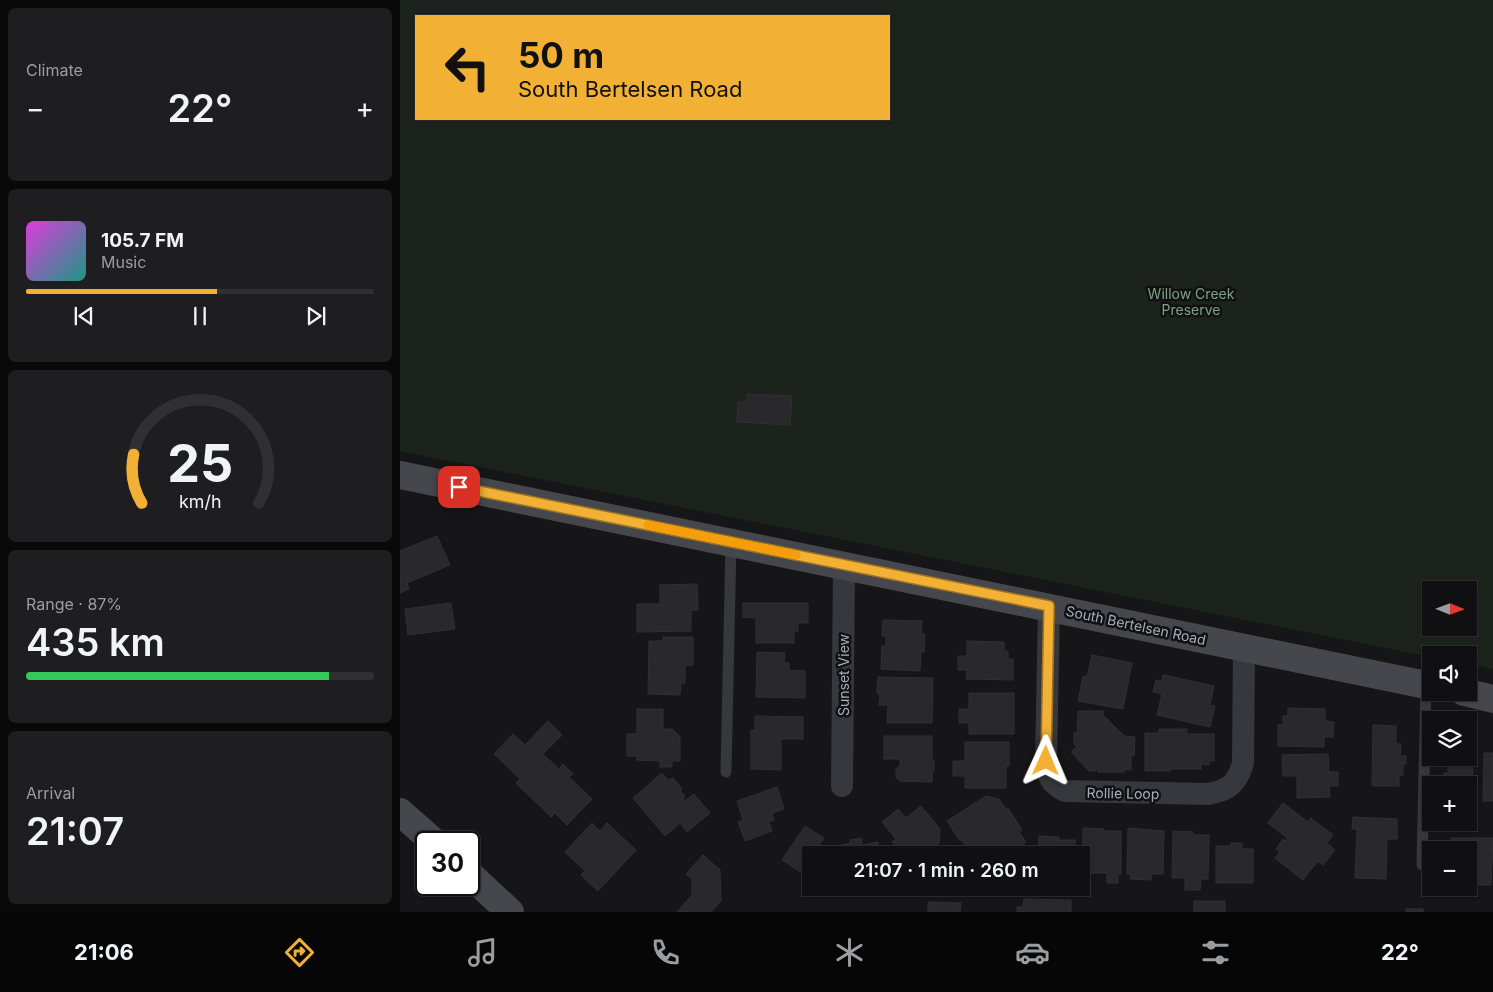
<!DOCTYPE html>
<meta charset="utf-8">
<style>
body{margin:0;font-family:Inter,sans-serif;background:#1e1e20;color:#f1f3f6;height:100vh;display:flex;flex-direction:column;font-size:19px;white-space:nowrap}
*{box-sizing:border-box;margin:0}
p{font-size:16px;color:#9c9d9f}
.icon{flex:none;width:28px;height:28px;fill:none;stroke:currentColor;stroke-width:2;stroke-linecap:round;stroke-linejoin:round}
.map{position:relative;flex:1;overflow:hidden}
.sheet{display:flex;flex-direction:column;gap:8px;padding:8px;background:#09090a;width:400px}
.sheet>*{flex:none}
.top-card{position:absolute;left:15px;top:15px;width:475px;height:105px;border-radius:0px;box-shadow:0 1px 4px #0004,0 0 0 1px #303032;background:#f2b134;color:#111;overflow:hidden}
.needle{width:32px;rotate:91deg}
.controls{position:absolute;left:1022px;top:581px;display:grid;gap:10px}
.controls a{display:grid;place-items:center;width:55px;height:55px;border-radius:0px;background:#101012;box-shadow:0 1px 4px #0004,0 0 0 1px #303032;font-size:25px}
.speed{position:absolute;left:15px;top:831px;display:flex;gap:10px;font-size:25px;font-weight:700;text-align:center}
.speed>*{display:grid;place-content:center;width:65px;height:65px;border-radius:50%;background:#101012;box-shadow:0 1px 4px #0004,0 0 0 1px #303032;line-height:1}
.speed .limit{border:2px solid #111;border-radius:8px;background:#fff;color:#111}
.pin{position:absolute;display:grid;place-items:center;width:42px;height:42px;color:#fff;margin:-21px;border-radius:10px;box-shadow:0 2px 8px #0006}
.me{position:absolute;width:55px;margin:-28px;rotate:1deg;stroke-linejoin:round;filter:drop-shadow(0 0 4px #0008)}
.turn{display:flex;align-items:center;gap:18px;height:105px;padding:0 20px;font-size:22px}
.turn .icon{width:65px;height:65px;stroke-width:2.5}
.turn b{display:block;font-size:35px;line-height:42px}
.big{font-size:38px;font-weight:600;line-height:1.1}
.sheet .tile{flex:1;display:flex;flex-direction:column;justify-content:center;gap:8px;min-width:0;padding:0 18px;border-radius:8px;background:#1e1e20}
.sheet .dial{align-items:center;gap:0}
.dial svg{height:130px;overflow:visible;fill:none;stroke:#303032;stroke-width:7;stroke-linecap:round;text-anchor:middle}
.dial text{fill:#f1f3f6;stroke:none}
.song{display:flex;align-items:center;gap:15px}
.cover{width:60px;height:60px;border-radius:8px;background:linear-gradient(135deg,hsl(300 70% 55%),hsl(170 70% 35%))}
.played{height:5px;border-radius:2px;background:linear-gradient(90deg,#f2b134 55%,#303032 55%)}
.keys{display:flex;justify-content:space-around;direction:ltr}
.heat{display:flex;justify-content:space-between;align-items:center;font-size:28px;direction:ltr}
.charge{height:8px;border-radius:4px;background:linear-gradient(90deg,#34c759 87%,#303032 0)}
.trip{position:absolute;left:402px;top:846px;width:288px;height:50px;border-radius:0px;background:#101012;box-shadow:0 1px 4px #0004,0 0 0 1px #303032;font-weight:600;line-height:50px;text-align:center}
.menu{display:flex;height:80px;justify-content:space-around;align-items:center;background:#060607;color:#9c9d9f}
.menu .icon{width:35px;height:35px}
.menu .active{color:#f2b134}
.menu b{font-size:22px;color:#f1f3f6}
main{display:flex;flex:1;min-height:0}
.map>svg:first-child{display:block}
.green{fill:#1c231d;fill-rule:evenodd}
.building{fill:#29292c;stroke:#303034}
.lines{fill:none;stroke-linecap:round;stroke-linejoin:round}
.service{stroke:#37383d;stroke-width:11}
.minor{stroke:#37383d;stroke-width:22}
.secondary{stroke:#45474d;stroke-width:28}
.route-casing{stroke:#9d7322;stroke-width:12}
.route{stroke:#f2b134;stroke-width:9}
.slow{stroke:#f59e0b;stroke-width:9}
.labels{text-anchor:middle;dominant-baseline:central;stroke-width:5;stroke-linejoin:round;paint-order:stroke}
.park-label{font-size:14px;fill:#7fa381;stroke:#111113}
.street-label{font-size:14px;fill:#a8adb8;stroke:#111113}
</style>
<main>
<section class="sheet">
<div class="tile"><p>Climate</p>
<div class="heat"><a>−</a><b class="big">22°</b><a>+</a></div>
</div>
<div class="tile">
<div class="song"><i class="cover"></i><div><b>105.7 FM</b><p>Music</p></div></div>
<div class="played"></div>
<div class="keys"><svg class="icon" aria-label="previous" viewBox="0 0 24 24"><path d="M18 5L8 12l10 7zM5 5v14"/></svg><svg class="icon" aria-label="pause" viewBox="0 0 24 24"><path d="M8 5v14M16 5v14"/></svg><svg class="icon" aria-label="next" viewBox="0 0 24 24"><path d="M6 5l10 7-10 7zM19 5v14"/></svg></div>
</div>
<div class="tile dial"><svg viewBox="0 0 100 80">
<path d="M14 69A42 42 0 1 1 86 69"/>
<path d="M14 69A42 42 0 0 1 9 39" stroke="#f2b134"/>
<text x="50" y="56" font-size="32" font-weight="700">25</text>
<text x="50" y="72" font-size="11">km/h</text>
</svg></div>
<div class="tile"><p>Range · 87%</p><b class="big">435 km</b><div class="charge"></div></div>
<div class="tile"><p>Arrival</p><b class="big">21:07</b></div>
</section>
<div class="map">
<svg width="1093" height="912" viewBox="0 0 1093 912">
<rect width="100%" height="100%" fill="#161618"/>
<path class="green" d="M0,0H1093V669L1069,664V655H1031V657L0,451ZM16,16H489V119H16ZM1031,590H1069V628H1031Z"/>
<path class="building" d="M347,394L392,396L390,425L337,422L338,402H347Z
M37,536L50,565L7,583L9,589L0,593V551Z
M297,584L298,610H291V631L237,632V604H260V585Z
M51,603L55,629L8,635L5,609Z
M343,603H408V623H398V631H394V643H356V618L343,617Z
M483,620L522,621L521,634H525L524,652H521L520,671L481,669L482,646H486V636H482Z
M263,637H293V665L285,666V683H281L280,695L248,694L249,641H263Z
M567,641L604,642V651H608V659H613V680L566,679L567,670H558V656H567Z
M357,652L385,653L384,663H389V670L405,671V698L356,697Z
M692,655L732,663L723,709L678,701L683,676L687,677Z
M763,675L814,686L810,705L815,706L810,727L757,715L762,694L753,692L756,680L762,681Z
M478,677L533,678L532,723H487L488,705H479L480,696L477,693Z
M569,693H614V734H569V723H559V709H569Z
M888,708L925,709V721L934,722L933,737H924V747L878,746V725H883V716H888Z
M237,709H263V729H272L280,737V761H272V767H260V761L237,760V756H227V734H237Z
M678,711H704L703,715L724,736L735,737L734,756H731V770L724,769V772H698V768L694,772L692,770L690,772L671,752L677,747L674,744V733H677Z
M355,716L403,717V739H381V770L351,769V730H355Z
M148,721L162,735L143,754L159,769L163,764L173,774L169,777L192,799L167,825L155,813L151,817L116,783L120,779L94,754L113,734L125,745Z
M973,725L996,726V744H1001L1000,756H1006V764H1003V775H999V786H972Z
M759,729H787V734H814V761H809V765L801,764V769H770V771H745V733H759Z
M484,736H532V760L534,761V771L532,772V782L500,781L496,777V769L500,766V759H484Z
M565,742H609V766H606V788H565V776H553V761H565Z
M1069,746H1073L1072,803H1069V785H1043L1044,773H1048V762H1052V758H1069Z
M1084,753H1093V801H1083Z
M928,754L929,772H938V786H929L930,797L897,798V776H883L882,755Z
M262,773L268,780L273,778L282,789L280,791L285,796L283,798L285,801L294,794L310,813L287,832L280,823L265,836L233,798Z
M377,787L384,809L372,813L374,820L369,822L372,831L345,841L338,822L343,820L337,801Z
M586,796L599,799L606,810L608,808L622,830L619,832L626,842L606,855H571L562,840L560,841L547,821Z
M883,803L908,822L911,818L933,835L927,843L935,850L923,865L918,861L903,880L875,858L880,852L876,849L883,839L885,841L887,838L868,823Z
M521,806L540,829L539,843L528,853L523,846L513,854L511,851L507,855H503L492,842L496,839L482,822L498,809L506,818Z
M953,817L997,819V839H987L986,879L955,878L957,829H952Z
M192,823L200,831L207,823L236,850L198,891L181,875L185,871L165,852Z
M405,826L424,838L419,845L430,852L428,855H411V879L382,860Z
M683,828L704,829V831H721V874H718V883H707V873H682Z
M728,828L764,831L763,874H751V880L730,879L731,874H727Z
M773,831L793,832V835H809L808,879H801L800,890H785V878H772Z
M639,836L659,837V840H675V855H638Z
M461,838L462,845L478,842L480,855H439L437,846L451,843L450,840Z
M1051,838H1093L1091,885H1069V850H1051Z
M831,843H842V849H853V883H816V846H831Z
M303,855L320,870L321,901L311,912H277L292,895V879L286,874Z
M624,899L671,900V912H617V907H623Z
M794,901H825V912H794Z
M528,902L561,903L560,912H528Z
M1006,909H1023V912H1006Z"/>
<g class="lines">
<path class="service" d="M326,772L331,542
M1022,865L1026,685"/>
<path class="minor" d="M649,607L646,761C648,778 650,783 665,791L808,794C829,790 837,784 843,763L844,648
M442,786L444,565"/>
<path class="secondary" d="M0,475L1031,686
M1064,692L1093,699
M0,812L34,842
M69,874L110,912"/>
</g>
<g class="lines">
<g class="route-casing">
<path id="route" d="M59,487L649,606L646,761"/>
</g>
<use href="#route" class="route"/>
<path class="slow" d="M248,525L396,555"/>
</g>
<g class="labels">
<g class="park-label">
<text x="791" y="293">Willow Creek<tspan x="791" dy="16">Preserve</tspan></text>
</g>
<g class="street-label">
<text transform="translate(736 625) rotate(12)">South Bertelsen Road</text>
<text transform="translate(443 675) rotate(-90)">Sunset View</text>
<text transform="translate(723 793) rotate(1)">Rollie Loop</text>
</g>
</g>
</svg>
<div class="controls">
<a><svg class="needle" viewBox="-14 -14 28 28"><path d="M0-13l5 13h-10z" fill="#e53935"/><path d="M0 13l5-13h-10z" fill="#9c9d9f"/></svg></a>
<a><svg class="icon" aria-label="sound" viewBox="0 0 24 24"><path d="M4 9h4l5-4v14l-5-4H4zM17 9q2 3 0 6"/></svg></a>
<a><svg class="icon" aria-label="layers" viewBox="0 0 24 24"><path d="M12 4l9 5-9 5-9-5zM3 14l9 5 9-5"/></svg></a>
<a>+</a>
<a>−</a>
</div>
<div class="speed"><div class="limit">30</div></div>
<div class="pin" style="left:59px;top:487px;background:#d93025"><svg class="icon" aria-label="arrive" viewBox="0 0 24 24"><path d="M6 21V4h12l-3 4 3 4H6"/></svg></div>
<svg class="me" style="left:646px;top:761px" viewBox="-20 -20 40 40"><path d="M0-17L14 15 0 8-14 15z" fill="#f2b134" stroke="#fff" stroke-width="4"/></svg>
<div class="trip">21:07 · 1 min · 260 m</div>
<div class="top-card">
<div class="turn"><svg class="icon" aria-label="left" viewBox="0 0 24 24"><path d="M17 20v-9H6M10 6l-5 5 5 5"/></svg><div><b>50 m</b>South Bertelsen Road</div></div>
</div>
</div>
</main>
<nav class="menu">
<b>21:06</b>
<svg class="icon active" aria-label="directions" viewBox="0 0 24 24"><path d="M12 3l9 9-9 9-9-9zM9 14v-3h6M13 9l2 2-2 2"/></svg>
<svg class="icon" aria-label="music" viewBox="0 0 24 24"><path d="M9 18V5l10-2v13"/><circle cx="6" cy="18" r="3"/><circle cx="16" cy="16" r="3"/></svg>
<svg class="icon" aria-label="phone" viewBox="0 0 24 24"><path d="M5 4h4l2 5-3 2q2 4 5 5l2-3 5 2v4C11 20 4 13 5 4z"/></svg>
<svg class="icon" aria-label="climate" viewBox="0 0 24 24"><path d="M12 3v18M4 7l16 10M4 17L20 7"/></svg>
<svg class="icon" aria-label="car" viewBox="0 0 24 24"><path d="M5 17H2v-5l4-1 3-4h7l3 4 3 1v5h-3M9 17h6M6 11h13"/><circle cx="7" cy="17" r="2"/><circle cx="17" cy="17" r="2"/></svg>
<svg class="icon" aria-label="filters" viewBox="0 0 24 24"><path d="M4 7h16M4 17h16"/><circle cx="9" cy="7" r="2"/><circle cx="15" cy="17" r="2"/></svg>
<b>22°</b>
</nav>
